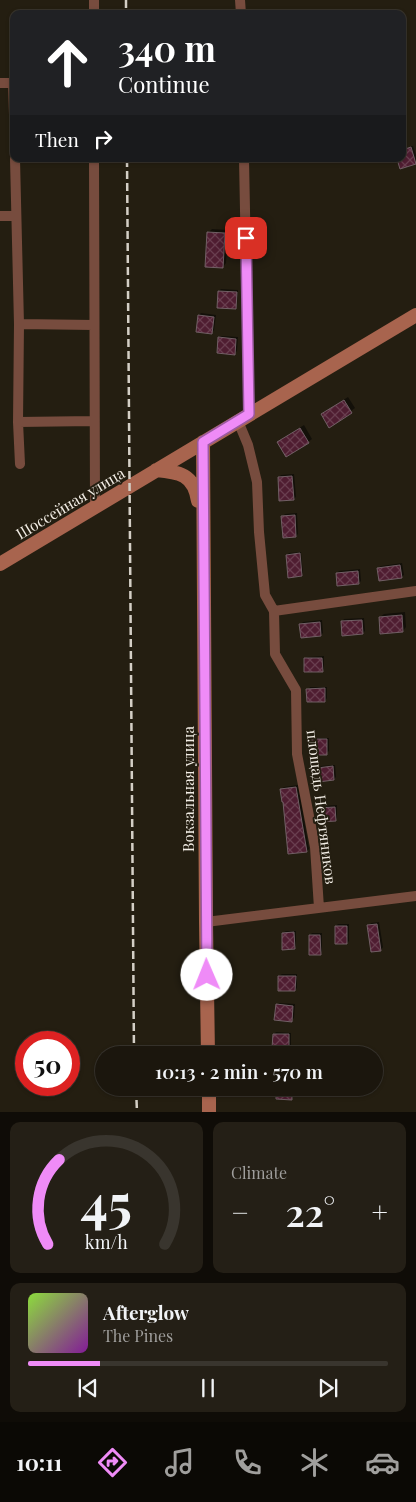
<!DOCTYPE html>
<meta charset="utf-8">
<style>
body{margin:0;font-family:"Playfair Display",serif;background:#241f16;color:#f1f3f6;height:100vh;display:flex;flex-direction:column;font-size:19px;white-space:nowrap}
*{box-sizing:border-box;margin:0}
p{font-size:16px;color:#a09f9d}
.icon{flex:none;width:28px;height:28px;fill:none;stroke:currentColor;stroke-width:2;stroke-linecap:round;stroke-linejoin:round}
.map{position:relative;height:1112px;overflow:hidden}
.drawer{display:flex;flex-direction:column;gap:10px;padding:10px;background:#0f0c07;flex:1}
.drawer>*{flex:none}
.banner{position:absolute;left:10px;top:10px;width:396px;height:152px;border-radius:10px;box-shadow:0 1px 4px #0004,0 0 0 1px #39352e;background:#202124;color:#fff;overflow:hidden}
.speed{position:absolute;left:15px;top:1031px;display:flex;gap:10px;font-size:25px;font-weight:700;text-align:center}
.speed>*{display:grid;place-content:center;width:65px;height:65px;border-radius:50%;background:#1b160d;box-shadow:0 1px 4px #0004,0 0 0 1px #39352e;line-height:1}
.speed .limit{border:8px solid #d22;background:#fff;color:#111}
.pin{position:absolute;display:grid;place-items:center;width:42px;height:42px;color:#fff;margin:-21px;border-radius:10px;box-shadow:0 2px 8px #0006}
.me{position:absolute;width:55px;margin:-28px;rotate:359deg;stroke-linejoin:round;filter:drop-shadow(0 0 4px #0008)}
.turn{display:flex;align-items:center;gap:18px;height:105px;padding:0 25px;font-size:22px}
.turn .icon{width:65px;height:65px;stroke-width:2.5}
.turn b{display:block;font-size:35px;line-height:42px}
.then{display:flex;align-items:center;height:48px;padding:0 25px;background:#0003;gap:10px;font-size:19px}
.big{font-size:38px;font-weight:600;line-height:1.1}
.drawer .widget{flex:1;display:flex;flex-direction:column;justify-content:center;gap:8px;min-width:0;padding:0 18px;border-radius:10px;background:#241f16}
.drawer .dial{align-items:center;gap:0}
.dial svg{height:130px;overflow:visible;fill:none;stroke:#39352e;stroke-width:7;stroke-linecap:round;text-anchor:middle}
.dial text{fill:#f1f3f6;stroke:none}
.song{display:flex;align-items:center;gap:15px}
.cover{width:60px;height:60px;border-radius:8px;background:linear-gradient(135deg,hsl(90 70% 55%),hsl(290 70% 35%))}
.played{height:5px;border-radius:2px;background:linear-gradient(90deg,#ef8bf7 20%,#39352e 20%)}
.keys{display:flex;justify-content:space-around;direction:ltr}
.heat{display:flex;justify-content:space-between;align-items:center;font-size:28px;direction:ltr}
.drawer .tiles{flex:1;display:grid;gap:10px;grid-template-columns:1fr 1fr}
.widget:last-child{grid-column:span 2}
.trip{position:absolute;left:95px;top:1046px;width:288px;height:50px;border-radius:25px;background:#1b160d;box-shadow:0 1px 4px #0004,0 0 0 1px #39352e;font-weight:600;line-height:50px;text-align:center}
.dock{display:flex;height:80px;justify-content:space-around;align-items:center;background:#0b0905;color:#a09f9d}
.dock .icon{width:35px;height:35px}
.dock .on{color:#ef8bf7}
.dock b{font-size:22px;color:#f1f3f6}
.map>svg:first-child{display:block}
.shadow{fill:#0007}
.building{fill:url(#building-cross-hatch);stroke:#715f65}
.lines{fill:none;stroke-linecap:round;stroke-linejoin:round}
.minor{stroke:#774c3e;stroke-width:10}
.secondary{stroke:#a8644e;stroke-width:14}
.rail{stroke:#d4cfc6;stroke-width:2.5;stroke-dasharray:8 4;stroke-linecap:butt}
.route-casing{stroke:#9b5aa1;stroke-width:12}
.route{stroke:#ef8bf7;stroke-width:9}
.labels{text-anchor:middle;dominant-baseline:central;stroke-width:4;stroke-linejoin:round;paint-order:stroke}
.street-label{font-size:15px;fill:#f2ede5;stroke:#241e11}
</style>
<div class="map">
<svg width="416" height="1112" viewBox="0 0 416 1112">
<defs>
<pattern id="building-cross-hatch" width="8" height="8" patternUnits="userSpaceOnUse" patternTransform="scale(1.25)"><rect width="8" height="8" fill="#4f1d31"/><path d="M0 0l8 8M0 8l8-8" fill="none" stroke="#693e4f"/></pattern>
</defs>
<rect width="100%" height="100%" fill="#241e11"/>
<path class="shadow" d="M413,146L416,155V163L401,168L398,159H402V149Z
M212,229L228,230L226,263L223,267L208,233Z
M221,289L238,290L237,305L235,308L219,291Z
M201,313L216,315L214,330L212,333L199,315Z
M221,336L238,337L237,351L235,353L219,338Z
M348,397L355,408L330,426L322,414Z
M304,425L312,439L308,442L282,439Z
M294,474L296,497L293,499L279,477L281,475Z
M297,513L298,534L296,536L283,516L285,514Z
M301,552L303,573L301,575L287,555L289,553Z
M402,563L404,575L401,577L378,568L381,566Z
M360,569L361,581L359,583L337,573L339,571Z
M405,612L406,627L403,631L380,617L384,614Z
M364,618L365,631L363,633L342,622L344,619Z
M322,620L323,633L321,635L301,624L303,622Z
M324,656V669L322,671L305,659L308,657Z
M310,687H327V698L325,701L308,690Z
M315,738H329V751L326,753L313,740Z
M335,765L336,777L334,779L318,768L320,766Z
M298,785L309,849L307,851L284,801L281,789L284,787Z
M337,805V818L335,820L319,809L321,806Z
M379,922L383,947L381,950L372,951L369,926L371,923Z
M338,924H349V941L347,943L336,926Z
M286,931H296V946L294,948L283,933Z
M312,933H322V951L320,953L310,935Z
M282,974H297V988L295,990L279,976Z
M279,1003L295,1004L294,1018L291,1021L277,1005Z
M276,1032L291,1033V1055H274V1034Z
M278,1088H294V1096L292,1098H277Z"/>
<path class="building" d="M411,147L416,164L400,169L397,159H402V150Z
M207,232L225,233L223,268L205,267Z
M218,291L237,292L236,309L217,308Z
M198,315L214,317L212,334L196,332Z
M218,337L236,339L235,355L217,353Z
M344,400L352,413L329,428L321,414Z
M300,428L309,443L286,457L277,442Z
M292,476L294,500L279,501L278,477Z
M295,515L296,537L283,538L281,516Z
M300,553L302,576L288,578L286,555Z
M400,565L402,578L379,581L377,568Z
M358,571L359,584L337,586L336,573Z
M402,615L403,632L380,634L379,617Z
M362,620L363,634L342,636L341,621Z
M320,622L321,636L301,638L299,624Z
M304,658H322L323,672H304Z
M325,688V702H307L306,689Z
M312,739H327V755H312Z
M333,766L334,780L318,782L317,768Z
M296,787L307,852L288,854L283,802H282L280,789Z
M335,807L336,821L319,822L318,808Z
M377,924L381,951L371,952L367,925Z
M335,926H347V944H335Z
M294,932L295,949L282,950V933Z
M309,935H320L321,955H309Z
M278,976H296L295,991H278Z
M276,1004L293,1006L292,1022L274,1020Z
M273,1034H289V1049L272,1048Z
M276,1088H292V1100L276,1099Z"/>
<g class="lines">
<path class="minor" d="M94,0V14
M240,0L241,14
M0,83H14
M13,83L14,115
M15,159L19,324L18,422L20,464
M94,159L95,507
M244,159L249,414
M0,216H16
M19,324L94,325
M238,421L248,445L257,482L259,532L265,595L274,611L275,654L296,690L297,754L315,847L319,908
M18,422L94,421
M274,611L416,591
M206,922L416,896"/>
<path class="secondary" d="M203,442L206,922L208,1055
M156,470C179,472 194,474 198,501
M0,564L416,315
M209,1088V1112"/>
<path class="rail" d="M126,0V14
M127,159L134,1055
M136,1088L137,1112"/>
</g>
<g class="lines">
<g class="route-casing">
<path id="route" d="M207,975L203,442L249,414L246,238"/>
</g>
<use href="#route" class="route"/>
</g>
<g class="labels">
<g class="street-label">
<text transform="translate(70 503) rotate(-31)">Шоссейная улица</text>
<text transform="translate(188 789) rotate(-90)">Вокзальная улица</text>
<text transform="translate(322 807) rotate(83)">площадь Нефтяников</text>
</g>
</g>
</svg>
<div class="speed"><div class="limit">50</div></div>
<div class="pin" style="left:246px;top:238px;background:#d93025"><svg class="icon" aria-label="arrive" viewBox="0 0 24 24"><path d="M6 21V4h12l-3 4 3 4H6"/></svg></div>
<svg class="me" style="left:207px;top:975px" viewBox="-20 -20 40 40"><circle r="19" fill="#fff"/><path d="M0-13L10 11 0 6-10 11z" fill="#ef8bf7"/></svg>
<div class="trip">10:13 · 2 min · 570 m</div>
<div class="banner">
<div class="turn"><svg class="icon" aria-label="ahead" viewBox="0 0 24 24"><path d="M12 20V5M6 11l6-6 6 6"/></svg><div><b>340 m</b>Continue</div></div>
<div class="then">Then<svg class="icon" aria-label="right" viewBox="0 0 24 24"><path d="M7 20v-9h11M14 6l5 5-5 5"/></svg></div>
</div>
</div>
<section class="drawer">
<div class="tiles">
<div class="widget dial"><svg viewBox="0 0 100 80">
<path d="M14 69A42 42 0 1 1 86 69"/>
<path d="M14 69A42 42 0 0 1 21 17" stroke="#ef8bf7"/>
<text x="50" y="56" font-size="32" font-weight="700">45</text>
<text x="50" y="72" font-size="11">km/h</text>
</svg></div>
<div class="widget"><p>Climate</p>
<div class="heat"><a>−</a><b class="big">22°</b><a>+</a></div>
</div>
<div class="widget">
<div class="song"><i class="cover"></i><div><b>Afterglow</b><p>The Pines</p></div></div>
<div class="played"></div>
<div class="keys"><svg class="icon" aria-label="previous" viewBox="0 0 24 24"><path d="M18 5L8 12l10 7zM5 5v14"/></svg><svg class="icon" aria-label="pause" viewBox="0 0 24 24"><path d="M8 5v14M16 5v14"/></svg><svg class="icon" aria-label="next" viewBox="0 0 24 24"><path d="M6 5l10 7-10 7zM19 5v14"/></svg></div>
</div>
</div>
</section>
<nav class="dock">
<b>10:11</b>
<svg class="icon on" aria-label="directions" viewBox="0 0 24 24"><path d="M12 3l9 9-9 9-9-9zM9 14v-3h6M13 9l2 2-2 2"/></svg>
<svg class="icon" aria-label="music" viewBox="0 0 24 24"><path d="M9 18V5l10-2v13"/><circle cx="6" cy="18" r="3"/><circle cx="16" cy="16" r="3"/></svg>
<svg class="icon" aria-label="phone" viewBox="0 0 24 24"><path d="M5 4h4l2 5-3 2q2 4 5 5l2-3 5 2v4C11 20 4 13 5 4z"/></svg>
<svg class="icon" aria-label="climate" viewBox="0 0 24 24"><path d="M12 3v18M4 7l16 10M4 17L20 7"/></svg>
<svg class="icon" aria-label="car" viewBox="0 0 24 24"><path d="M5 17H2v-5l4-1 3-4h7l3 4 3 1v5h-3M9 17h6M6 11h13"/><circle cx="7" cy="17" r="2"/><circle cx="17" cy="17" r="2"/></svg>
</nav>
